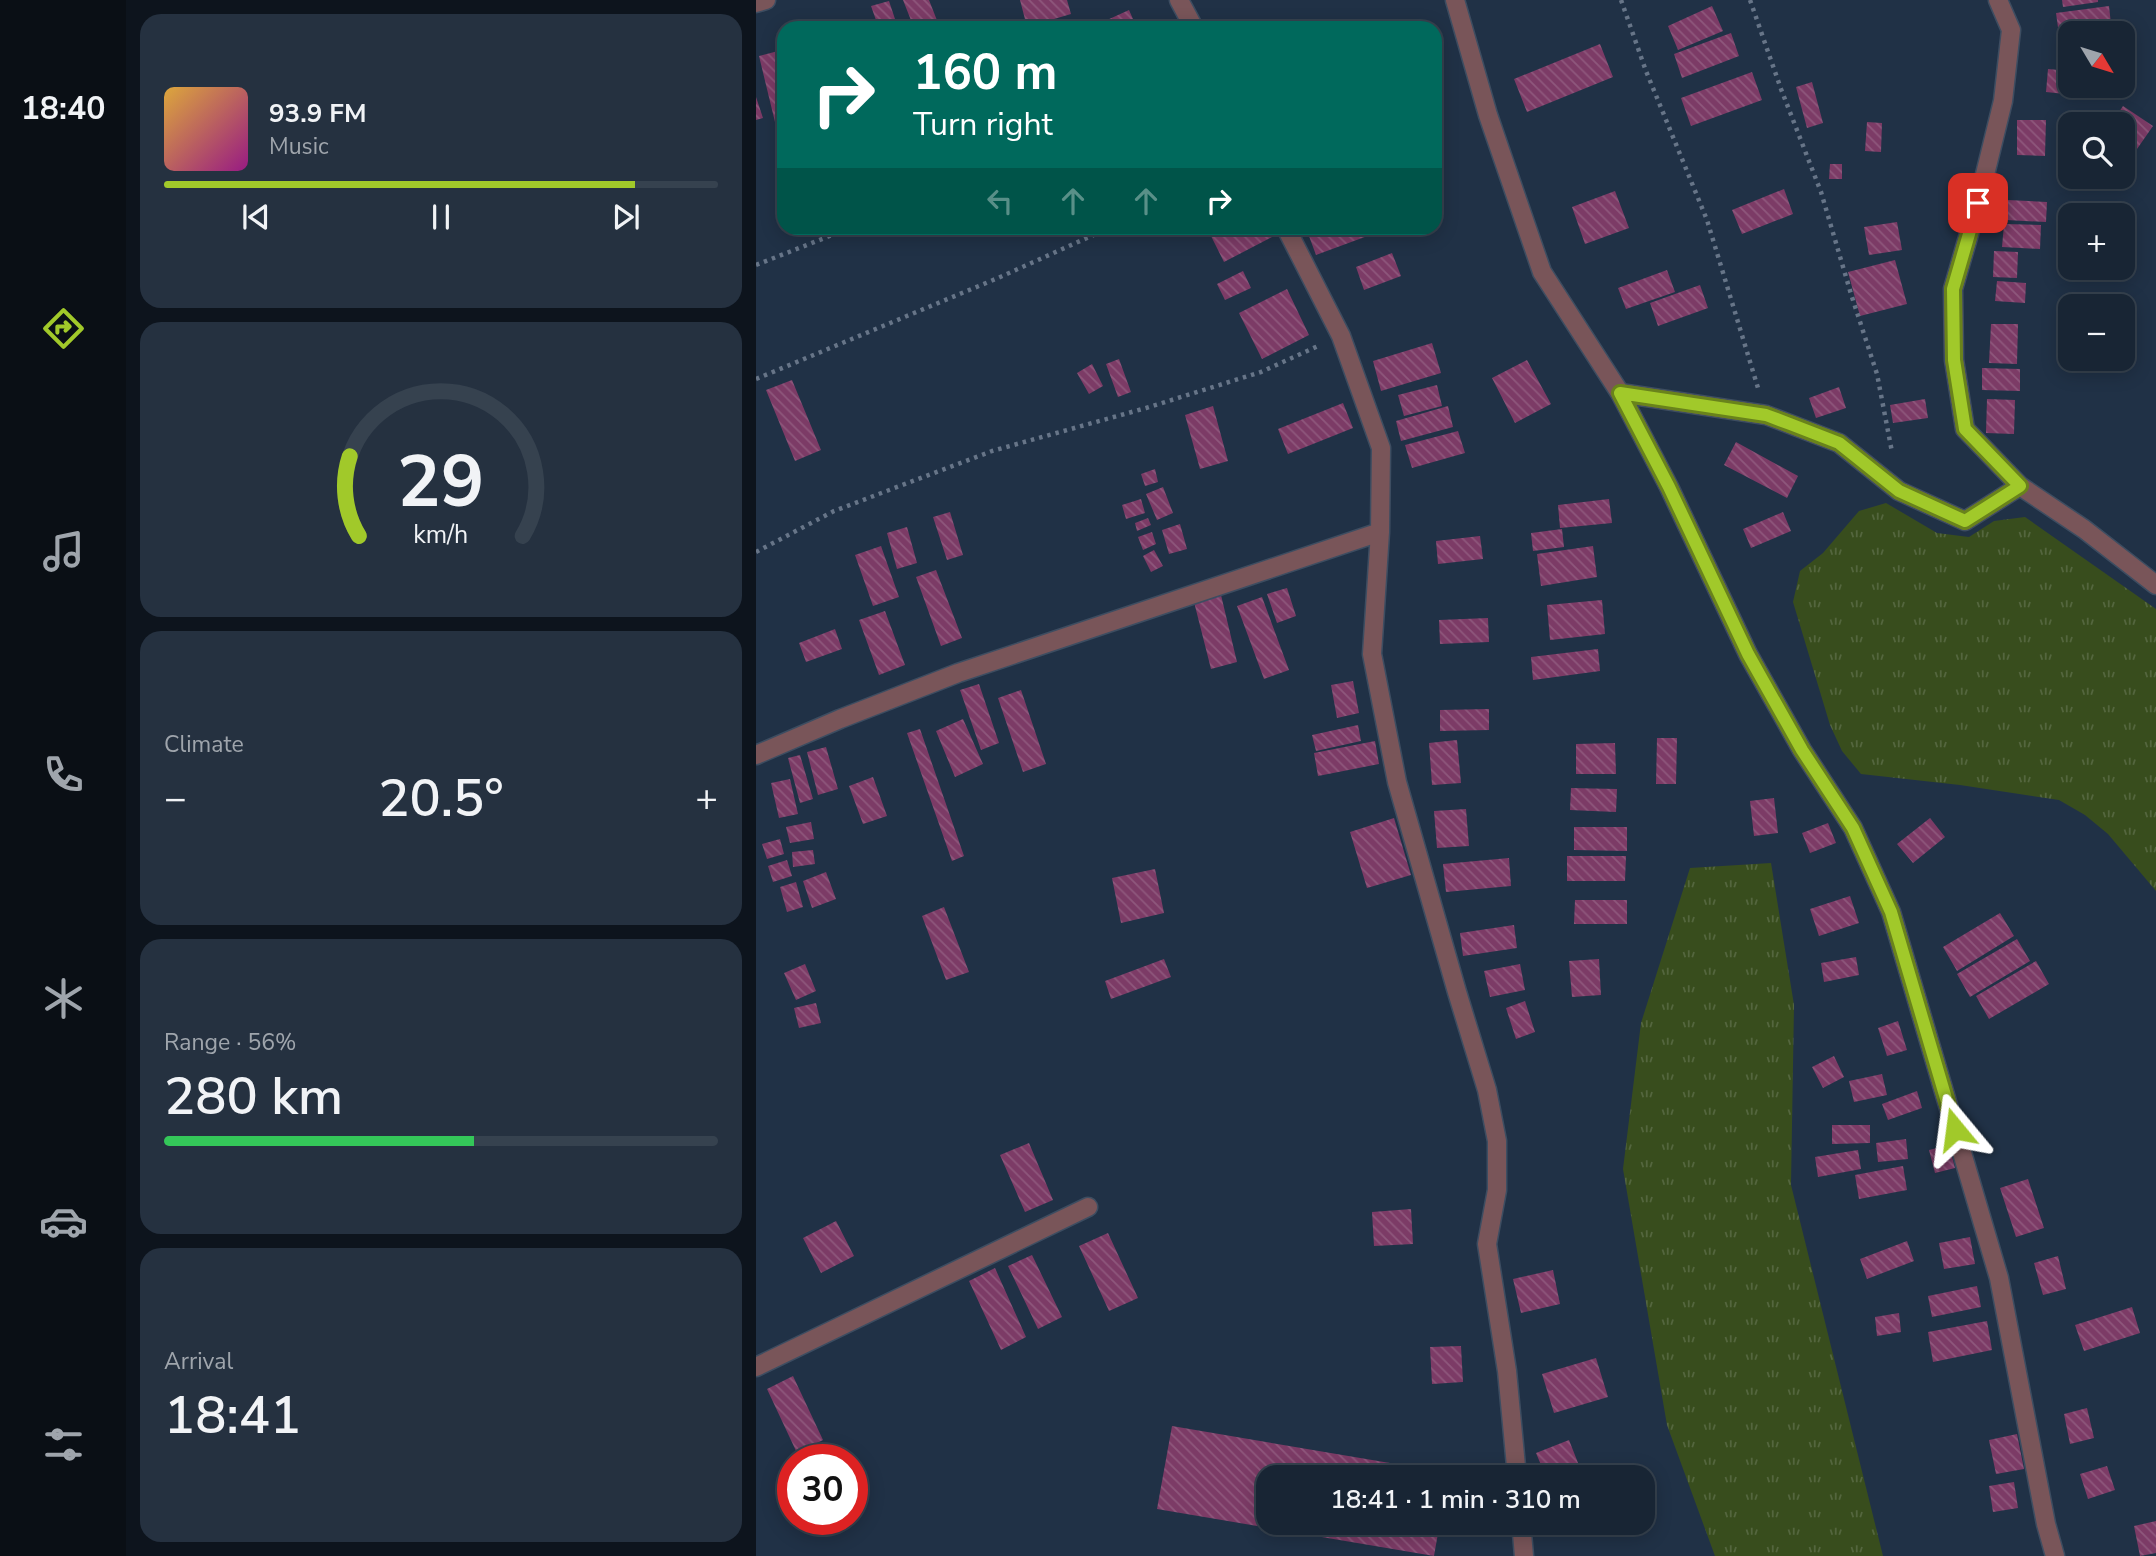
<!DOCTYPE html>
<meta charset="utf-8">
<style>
body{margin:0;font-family:"Nunito Sans",sans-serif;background:#253140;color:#f1f3f6;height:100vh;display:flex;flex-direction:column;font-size:26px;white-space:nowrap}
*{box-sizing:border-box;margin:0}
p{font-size:23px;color:#9fa5ac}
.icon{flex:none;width:38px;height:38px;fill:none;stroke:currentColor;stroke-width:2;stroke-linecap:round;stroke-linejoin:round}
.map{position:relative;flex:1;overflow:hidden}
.side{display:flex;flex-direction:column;gap:14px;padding:14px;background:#0d141d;width:630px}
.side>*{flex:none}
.top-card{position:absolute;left:21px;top:21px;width:665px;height:214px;border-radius:21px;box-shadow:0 4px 18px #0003,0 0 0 2px #36424f;background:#00695c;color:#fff;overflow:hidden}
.needle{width:46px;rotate:128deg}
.fabs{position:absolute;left:1302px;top:21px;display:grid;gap:14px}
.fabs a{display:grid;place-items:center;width:77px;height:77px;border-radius:14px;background:#182534;box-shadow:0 4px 18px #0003,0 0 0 2px #36424f;font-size:35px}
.speed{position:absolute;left:21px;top:1444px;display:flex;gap:14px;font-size:35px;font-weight:700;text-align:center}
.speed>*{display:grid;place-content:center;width:91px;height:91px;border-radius:50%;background:#182534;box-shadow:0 4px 18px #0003,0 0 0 2px #36424f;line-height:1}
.speed .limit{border:10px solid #d22;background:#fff;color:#111}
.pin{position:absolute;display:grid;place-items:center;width:60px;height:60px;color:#fff;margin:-30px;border-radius:14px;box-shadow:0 4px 10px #0006}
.me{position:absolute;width:77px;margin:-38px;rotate:344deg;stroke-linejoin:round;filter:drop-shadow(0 0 5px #0008)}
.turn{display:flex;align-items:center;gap:24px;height:147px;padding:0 21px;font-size:32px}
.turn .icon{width:91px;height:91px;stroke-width:2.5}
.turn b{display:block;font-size:49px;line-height:60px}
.lanes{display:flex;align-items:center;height:66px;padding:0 21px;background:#0003;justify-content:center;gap:35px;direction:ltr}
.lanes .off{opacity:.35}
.big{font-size:52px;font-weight:600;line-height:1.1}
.side .tile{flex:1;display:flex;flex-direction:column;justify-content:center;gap:10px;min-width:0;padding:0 24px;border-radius:21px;background:#253140}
.side .dial{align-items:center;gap:0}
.dial svg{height:182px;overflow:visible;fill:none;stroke:#36424f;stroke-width:7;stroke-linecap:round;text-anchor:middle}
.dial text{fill:#f1f3f6;stroke:none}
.song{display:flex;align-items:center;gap:21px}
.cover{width:84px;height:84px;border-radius:10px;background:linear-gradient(135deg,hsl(40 70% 55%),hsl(310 70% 35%))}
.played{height:7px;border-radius:4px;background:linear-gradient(90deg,#a1c92a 85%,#36424f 85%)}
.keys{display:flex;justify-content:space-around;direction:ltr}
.heat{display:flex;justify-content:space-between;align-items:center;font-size:38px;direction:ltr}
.charge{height:10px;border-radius:5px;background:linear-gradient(90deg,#34c759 56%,#36424f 0)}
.trip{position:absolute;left:500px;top:1465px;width:399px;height:70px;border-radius:21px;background:#182534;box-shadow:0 4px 18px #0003,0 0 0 2px #36424f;font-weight:600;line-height:70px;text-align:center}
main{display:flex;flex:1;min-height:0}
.tab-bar{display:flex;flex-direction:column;width:126px;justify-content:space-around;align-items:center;background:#0a0f15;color:#9fa5ac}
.tab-bar .icon{width:49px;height:49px}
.tab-bar .current{color:#a1c92a}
.tab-bar b{font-size:32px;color:#f1f3f6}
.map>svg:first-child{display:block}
.grass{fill:url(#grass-tufts)}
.building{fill:url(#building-back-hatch)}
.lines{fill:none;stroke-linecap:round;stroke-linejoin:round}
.minor-casing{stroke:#3d4d61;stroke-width:21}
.path{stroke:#677588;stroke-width:4.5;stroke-dasharray:3.5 5;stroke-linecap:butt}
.minor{stroke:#795559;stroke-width:18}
.route-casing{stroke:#69831b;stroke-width:18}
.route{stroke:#a1c92a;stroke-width:12}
</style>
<main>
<nav class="tab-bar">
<b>18:40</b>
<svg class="icon current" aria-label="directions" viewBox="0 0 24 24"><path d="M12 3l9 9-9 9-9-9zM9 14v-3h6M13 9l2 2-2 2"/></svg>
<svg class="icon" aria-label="music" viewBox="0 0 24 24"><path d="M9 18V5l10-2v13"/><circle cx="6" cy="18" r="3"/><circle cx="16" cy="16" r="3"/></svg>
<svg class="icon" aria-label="phone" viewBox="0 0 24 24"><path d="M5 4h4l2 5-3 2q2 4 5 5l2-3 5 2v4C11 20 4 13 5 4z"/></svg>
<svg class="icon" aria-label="climate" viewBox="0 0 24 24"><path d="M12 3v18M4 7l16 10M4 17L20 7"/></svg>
<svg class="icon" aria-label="car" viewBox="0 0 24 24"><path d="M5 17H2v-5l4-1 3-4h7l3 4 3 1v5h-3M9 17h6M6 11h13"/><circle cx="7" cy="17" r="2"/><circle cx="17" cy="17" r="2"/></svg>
<svg class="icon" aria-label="filters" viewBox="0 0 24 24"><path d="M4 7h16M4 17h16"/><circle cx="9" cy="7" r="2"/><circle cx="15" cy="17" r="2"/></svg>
</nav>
<section class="side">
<div class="tile">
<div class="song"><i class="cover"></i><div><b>93.9 FM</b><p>Music</p></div></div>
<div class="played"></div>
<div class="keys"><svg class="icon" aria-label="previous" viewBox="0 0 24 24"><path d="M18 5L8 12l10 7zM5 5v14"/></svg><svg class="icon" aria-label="pause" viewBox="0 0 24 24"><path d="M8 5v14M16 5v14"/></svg><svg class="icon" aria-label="next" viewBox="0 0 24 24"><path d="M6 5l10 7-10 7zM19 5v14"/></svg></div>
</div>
<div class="tile dial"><svg viewBox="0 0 100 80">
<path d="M14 69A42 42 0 1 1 86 69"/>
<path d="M14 69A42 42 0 0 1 10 34" stroke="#a1c92a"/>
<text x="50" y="56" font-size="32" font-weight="700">29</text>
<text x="50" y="72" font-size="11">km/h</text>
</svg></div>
<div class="tile"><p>Climate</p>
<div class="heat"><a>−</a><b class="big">20.5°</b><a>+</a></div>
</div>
<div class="tile"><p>Range · 56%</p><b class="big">280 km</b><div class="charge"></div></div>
<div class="tile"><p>Arrival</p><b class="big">18:41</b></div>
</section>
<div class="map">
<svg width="1400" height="1556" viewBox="0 0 1400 1556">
<defs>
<pattern id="grass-tufts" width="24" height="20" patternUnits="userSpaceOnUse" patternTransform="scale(1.75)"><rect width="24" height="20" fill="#384d1d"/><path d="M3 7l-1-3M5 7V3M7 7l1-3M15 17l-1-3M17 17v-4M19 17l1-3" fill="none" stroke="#54663e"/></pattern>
<pattern id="building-back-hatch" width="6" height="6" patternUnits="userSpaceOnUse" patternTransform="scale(1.75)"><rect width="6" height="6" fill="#7c3b66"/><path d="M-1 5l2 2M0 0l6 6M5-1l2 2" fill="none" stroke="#8e577c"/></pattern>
</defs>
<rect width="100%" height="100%" fill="#203146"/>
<path class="grass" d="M1130,503L1181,533L1213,537L1238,521L1269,517L1400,609V891L1352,834L1329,815L1303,800L1204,785L1105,774L1086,751L1074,725L1037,602L1044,571L1067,553L1103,511Z
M1015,863L1038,1005L1035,1185L1127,1556H959L911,1425L867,1169L885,1023L934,868Z"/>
<path class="building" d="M147,0H173L184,28H158Z
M264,0H311L315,14L271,27Z
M1306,0H1342V2L1307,7Z
M133,1L142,28H108L121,23L115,6Z
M956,6L967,31L922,50L912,26Z
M1353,6L1356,33H1314V40L1304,42L1300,13Z
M373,10L381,28H339L338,26Z
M975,33L983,56L926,78L918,54Z
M844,44L857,77L771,112L758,79Z
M22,51L28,76V119L19,122L3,56Z
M1292,69L1314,71V86H1329L1328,96L1290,92Z
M996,72L1006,100L935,126L925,98Z
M1056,82L1067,123L1051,128L1040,87Z
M0,97L7,118L0,120Z
M1367,106L1397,126L1381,149L1367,140V124H1355Z
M1261,120H1290L1289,156L1261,155Z
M1111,122L1126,123L1125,152L1109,151Z
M1074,164H1086V179H1073Z
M1028,189L1037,214L986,234L976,210Z
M859,191L873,228L829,244L816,207Z
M1251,200L1291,202L1290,222L1250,220Z
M1141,222L1146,250L1113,255L1108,227Z
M1248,224L1285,225L1284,249L1246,247Z
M451,228H511L516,237L468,262Z
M550,228H624L625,231L560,255Z
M1238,251L1262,252L1261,278L1237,277Z
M636,253L645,276L608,290L600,267Z
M1139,260L1151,304L1104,316L1092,272Z
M911,270L919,292L870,309L862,288Z
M487,271L495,288L469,300L461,284Z
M1241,281L1270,283L1269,303L1239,301Z
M944,285L952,308L902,326L894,303Z
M531,289L553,335L506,359L483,313Z
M1235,324H1262L1261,364L1233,363Z
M676,343L685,373L625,391L617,361Z
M363,359L375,392L362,397L350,364Z
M771,360L795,404L759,423L736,378Z
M336,364L347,386L333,394L321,373Z
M1226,368L1264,369V391L1226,390Z
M36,380L65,450L39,461L10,390Z
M681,385L686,406L648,416L642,395Z
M1083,387L1090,408L1060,418L1053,398Z
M1169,399L1172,418L1137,423L1134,405Z
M1231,399L1259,400L1258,434L1230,433Z
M587,403L597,428L532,454L522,429Z
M457,406L472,461L444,469L429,415Z
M692,406L697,427L645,441L640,421Z
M702,431L709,453L656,468L649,445Z
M980,442L1042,476L1031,498L968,465Z
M399,469L402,482L389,486L385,474Z
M407,487L417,513L401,520L390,494Z
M385,499L389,513L370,519L366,505Z
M853,499L856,523L804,528L802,505Z
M194,512L207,555L191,560L177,517Z
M1027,512L1035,531L995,548L987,529Z
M392,518L395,525L381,531L379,523Z
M424,524L431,549L413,554L406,530Z
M151,527L161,563L141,569L131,533Z
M806,529L808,547L777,551L775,533Z
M396,532L400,544L387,550L382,537Z
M724,536L727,559L682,564L680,541Z
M125,546L143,597L117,606L99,555Z
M837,546L841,577L785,586L781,554Z
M398,550L407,566L395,572L387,556Z
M180,570L206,638L185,646L160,577Z
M531,588L540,616L521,623L511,594Z
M465,595L481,662L455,669L438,602Z
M506,597L533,670L508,679L481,606Z
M846,600L849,634L794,640L791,605Z
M129,611L149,665L123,675L103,620Z
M732,618L733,642L684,644L683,620Z
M79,629L86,649L50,662L43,643Z
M842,649L844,671L777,680L775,657Z
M597,681L603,713L581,718L575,685Z
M223,684L243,743L225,750L204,690Z
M265,690L290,764L267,772L242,698Z
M733,709V730L684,731V710Z
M207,719L227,764L199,777L180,731Z
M602,725L605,741L560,751L556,735Z
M164,729L208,856L196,861L151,733Z
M901,738H921L920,784H900Z
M701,740L705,783L676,785L673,743Z
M619,741L623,764L562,776L558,753Z
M859,743L860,774H820V744Z
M70,747L82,789L62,795L51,752Z
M44,755L57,799L44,803L32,758Z
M117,777L131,816L107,824L93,786Z
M34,779L42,814L23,818L15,783Z
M815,788L861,789L860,812L814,810Z
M1018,798L1022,833L998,836L994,801Z
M710,809L713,846L681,848L678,811Z
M638,818L655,875L611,888L594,832Z
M1174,818L1189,837L1157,863L1141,844Z
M55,822L58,839L34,843L30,827Z
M1072,823L1080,843L1054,853L1046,833Z
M818,827H871V851L818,850Z
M24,839L28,854L11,859L6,844Z
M57,850L59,864L37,867L36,852Z
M811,856H870L869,881H811Z
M753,858L755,886L690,892L687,864Z
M31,860L36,876L17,882L12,866Z
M399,869L408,913L365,923L356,878Z
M70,872L80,899L56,908L47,881Z
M40,882L47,907L31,912L24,887Z
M1094,896L1103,923L1063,936L1054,909Z
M819,900H871V924H818Z
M188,907L213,972L190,980L166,916Z
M1244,913L1258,936L1201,971L1187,947Z
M758,925L761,948L707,956L704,933Z
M1261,939L1274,961L1214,997L1201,974Z
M1100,957L1103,975L1068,982L1065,963Z
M408,959L415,977L355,999L349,981Z
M843,959L845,995L816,997L813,961Z
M1280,961L1293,984L1233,1019L1220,996Z
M49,964L60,991L40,1000L28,973Z
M764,964L769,990L734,997L728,971Z
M769,1001L779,1032L760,1039L750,1008Z
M60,1003L65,1023L43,1028L38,1008Z
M1142,1021L1151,1050L1131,1056L1122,1028Z
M1078,1056L1088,1077L1067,1088L1056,1067Z
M1126,1074L1131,1095L1098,1102L1093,1081Z
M1161,1091L1166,1108L1132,1120L1126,1104Z
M1076,1125H1114V1143L1076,1144Z
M1150,1139L1152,1159L1122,1162L1120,1143Z
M273,1143L297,1200L269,1212L244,1155Z
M1193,1145L1199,1168L1179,1173L1173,1150Z
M1102,1150L1105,1169L1062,1177L1059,1157Z
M1147,1166L1151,1190L1103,1199L1099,1175Z
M1272,1179L1288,1228L1260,1237L1244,1188Z
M655,1209L657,1244L618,1246L616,1212Z
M80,1221L98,1256L65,1273L47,1238Z
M352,1233L382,1298L353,1311L323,1246Z
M1214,1237L1219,1264L1188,1269L1183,1243Z
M1151,1241L1158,1261L1111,1279L1104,1259Z
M276,1255L306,1317L282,1329L252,1266Z
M1302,1256L1310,1289L1287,1295L1278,1263Z
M239,1268L270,1337L245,1350L213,1281Z
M797,1270L804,1304L765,1313L757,1279Z
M1221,1286L1225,1307L1176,1317L1172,1296Z
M1376,1307L1384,1333L1328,1351L1319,1325Z
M1143,1313L1145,1332L1121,1336L1119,1317Z
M1231,1321L1236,1350L1177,1362L1172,1332Z
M705,1346L707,1382L676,1384L674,1347Z
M840,1358L852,1397L798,1413L786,1374Z
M37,1376L67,1440L41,1453L11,1389Z
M1331,1408L1338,1438L1314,1444L1308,1414Z
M416,1426L693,1473V1477H513V1522H684L678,1556L401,1509Z
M1261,1434L1268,1469L1240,1474L1233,1440Z
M813,1440L824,1468L801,1477H790L780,1453Z
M1351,1466L1359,1490L1332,1499L1324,1474Z
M1258,1482L1262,1508L1237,1512L1233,1486Z
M1400,1521V1553L1384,1556L1378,1526Z"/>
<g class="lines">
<g class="minor-casing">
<path id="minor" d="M423,0L438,28
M699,0L732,115L786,272L864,393L913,487L992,654L1046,750L1097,828L1135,912L1243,1278L1290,1524L1299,1556
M1242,0L1255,30L1247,101L1222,203L1197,289L1198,360L1209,429L1264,486
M0,3L10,0
M530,228L585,336L625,448L624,532L616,654L641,782L701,992L731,1090L741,1141V1190L731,1244L751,1371L761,1477
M864,393L1010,415L1083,443L1143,491L1209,521L1264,486L1328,529L1400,585
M0,755L84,719L202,673L624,532
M0,1367L332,1207
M765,1522L768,1556"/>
</g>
<path class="path" d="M865,0L890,71L951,220L1002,388
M994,0L1025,89L1065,192L1095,294L1121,374L1136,452
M0,265L94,228
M0,379L242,278L353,228
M0,552L78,511L236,451L390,408L505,372L562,346"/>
<use href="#minor" class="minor"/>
</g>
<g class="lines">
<g class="route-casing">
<path id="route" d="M1199,1129L1135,912L1097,828L1046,750L992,654L913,487L864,393L1010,415L1034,424L1083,443L1143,491L1209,521L1264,486L1209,429L1198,360L1197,289L1222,203"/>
</g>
<use href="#route" class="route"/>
</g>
</svg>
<div class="fabs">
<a><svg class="needle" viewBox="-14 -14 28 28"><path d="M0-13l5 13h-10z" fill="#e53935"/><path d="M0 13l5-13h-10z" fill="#9fa5ac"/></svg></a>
<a><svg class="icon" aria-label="search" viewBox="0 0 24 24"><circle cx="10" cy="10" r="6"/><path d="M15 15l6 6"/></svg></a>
<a>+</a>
<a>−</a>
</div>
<div class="speed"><div class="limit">30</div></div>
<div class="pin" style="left:1222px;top:203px;background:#d93025"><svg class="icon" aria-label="arrive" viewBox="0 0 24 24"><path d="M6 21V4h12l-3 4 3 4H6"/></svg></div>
<svg class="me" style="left:1199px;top:1129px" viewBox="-20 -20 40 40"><path d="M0-17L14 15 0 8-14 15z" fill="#a1c92a" stroke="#fff" stroke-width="4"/></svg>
<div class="trip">18:41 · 1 min · 310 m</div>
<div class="top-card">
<div class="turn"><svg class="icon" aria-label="right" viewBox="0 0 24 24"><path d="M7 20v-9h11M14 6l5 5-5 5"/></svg><div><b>160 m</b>Turn right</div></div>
<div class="lanes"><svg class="icon off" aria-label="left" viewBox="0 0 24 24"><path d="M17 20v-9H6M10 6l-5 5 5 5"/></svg><svg class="icon off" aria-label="ahead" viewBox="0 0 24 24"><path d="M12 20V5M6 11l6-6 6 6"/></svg><svg class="icon off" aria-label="ahead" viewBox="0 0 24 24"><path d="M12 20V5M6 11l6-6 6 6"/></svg><svg class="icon" aria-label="right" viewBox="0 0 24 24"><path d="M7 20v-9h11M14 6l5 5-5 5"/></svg></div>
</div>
</div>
</main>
